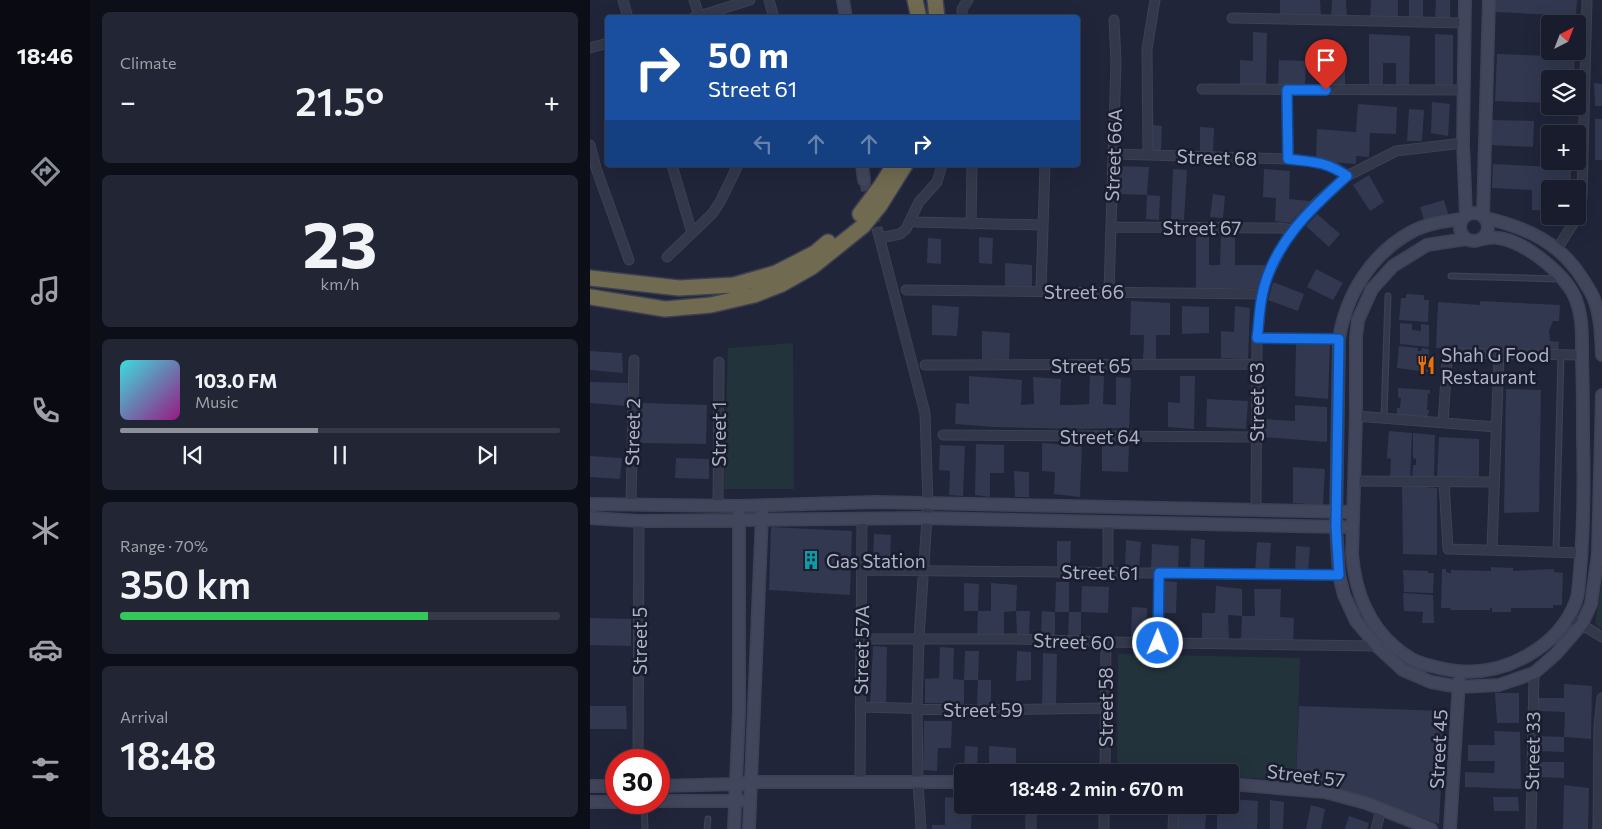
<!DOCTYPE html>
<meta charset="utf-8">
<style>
body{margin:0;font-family:Commissioner,sans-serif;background:#212534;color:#f1f3f6;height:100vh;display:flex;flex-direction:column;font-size:19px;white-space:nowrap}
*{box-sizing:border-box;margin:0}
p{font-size:16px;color:#9fa1a9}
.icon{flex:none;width:28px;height:28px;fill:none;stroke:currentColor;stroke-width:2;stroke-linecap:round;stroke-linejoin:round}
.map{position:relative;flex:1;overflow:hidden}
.side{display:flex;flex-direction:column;gap:12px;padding:12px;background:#0d0f18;width:500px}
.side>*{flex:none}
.guide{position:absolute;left:15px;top:15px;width:475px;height:152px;border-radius:5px;box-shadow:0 5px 20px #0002,0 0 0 1px #363a48;background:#1a4fa0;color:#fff;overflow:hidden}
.needle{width:32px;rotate:42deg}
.tools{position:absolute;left:951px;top:15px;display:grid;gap:10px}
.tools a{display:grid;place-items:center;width:45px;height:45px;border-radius:5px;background:#181c2c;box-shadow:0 5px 20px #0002,0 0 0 1px #363a48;font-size:25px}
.speed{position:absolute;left:15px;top:749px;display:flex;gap:10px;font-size:25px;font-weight:700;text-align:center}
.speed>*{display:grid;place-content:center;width:65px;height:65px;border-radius:50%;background:#181c2c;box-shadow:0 5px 20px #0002,0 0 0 1px #363a48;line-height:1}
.speed .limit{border:8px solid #d22;background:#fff;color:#111}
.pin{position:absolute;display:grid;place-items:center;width:42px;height:42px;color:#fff;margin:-51px -21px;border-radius:50% 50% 50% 0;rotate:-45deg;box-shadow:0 0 5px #0007}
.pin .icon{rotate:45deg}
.me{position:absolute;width:55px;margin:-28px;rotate:1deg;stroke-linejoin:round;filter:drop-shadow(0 0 4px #0008)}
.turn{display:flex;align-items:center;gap:18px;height:105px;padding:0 20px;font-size:22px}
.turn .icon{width:65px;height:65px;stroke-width:2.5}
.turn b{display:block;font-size:35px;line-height:42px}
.lanes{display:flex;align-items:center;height:48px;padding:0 20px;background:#0003;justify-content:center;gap:25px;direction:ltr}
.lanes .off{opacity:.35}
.big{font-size:38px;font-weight:600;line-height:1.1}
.side .widget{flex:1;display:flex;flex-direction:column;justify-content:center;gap:8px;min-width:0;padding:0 18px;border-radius:8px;background:#212534}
.side .dial{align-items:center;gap:0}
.dial b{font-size:65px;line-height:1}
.song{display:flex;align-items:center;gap:15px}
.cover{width:60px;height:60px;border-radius:8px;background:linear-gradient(135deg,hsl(180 70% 55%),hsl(310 70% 35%))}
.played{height:5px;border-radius:2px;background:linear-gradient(90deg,#8c9099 45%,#363a48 45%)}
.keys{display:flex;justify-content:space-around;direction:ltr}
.heat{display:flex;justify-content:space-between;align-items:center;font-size:28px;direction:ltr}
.charge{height:8px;border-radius:4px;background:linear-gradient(90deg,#34c759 70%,#363a48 0)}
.trip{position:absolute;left:364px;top:764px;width:285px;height:50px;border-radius:5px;background:#181c2c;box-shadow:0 5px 20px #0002,0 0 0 1px #363a48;font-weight:600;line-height:50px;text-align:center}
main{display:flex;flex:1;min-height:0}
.dock{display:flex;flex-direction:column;width:90px;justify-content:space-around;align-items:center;background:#0a0b12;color:#9fa1a9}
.dock .icon{width:35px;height:35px}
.dock .active{color:#8c9099}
.dock b{font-size:22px;color:#f1f3f6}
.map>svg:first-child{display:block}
.green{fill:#22333b}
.building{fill:#313850}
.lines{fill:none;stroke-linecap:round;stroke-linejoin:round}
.secondary-tunnel{stroke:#3c4156;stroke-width:11;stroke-dasharray:11 5.5;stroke-linecap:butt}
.lane-casing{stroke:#3d4153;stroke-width:7}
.street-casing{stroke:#3d4153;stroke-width:11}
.secondary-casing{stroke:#3d4153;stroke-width:14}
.highway-casing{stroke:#3b3f51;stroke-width:18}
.lane{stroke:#33384a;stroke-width:4.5}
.street{stroke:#33384a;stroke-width:9}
.secondary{stroke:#41465d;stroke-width:11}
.highway{stroke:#706a50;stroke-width:15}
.route-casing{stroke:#114b97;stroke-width:12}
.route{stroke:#1a73e8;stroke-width:9}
.labels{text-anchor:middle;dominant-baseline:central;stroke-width:5;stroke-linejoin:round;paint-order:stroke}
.street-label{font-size:19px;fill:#aeb2c6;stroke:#191d2e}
.poi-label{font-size:19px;fill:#aeb2c6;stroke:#191d2e;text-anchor:start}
</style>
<main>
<nav class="dock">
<b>18:46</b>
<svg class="icon active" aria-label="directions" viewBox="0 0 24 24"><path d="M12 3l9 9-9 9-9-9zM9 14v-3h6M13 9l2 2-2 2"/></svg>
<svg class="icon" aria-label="music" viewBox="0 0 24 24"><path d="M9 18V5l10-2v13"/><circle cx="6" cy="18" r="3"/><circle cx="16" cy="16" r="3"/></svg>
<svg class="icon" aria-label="phone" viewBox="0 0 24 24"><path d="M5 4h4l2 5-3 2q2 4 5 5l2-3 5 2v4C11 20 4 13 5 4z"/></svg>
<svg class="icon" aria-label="climate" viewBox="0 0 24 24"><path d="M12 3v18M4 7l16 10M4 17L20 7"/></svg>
<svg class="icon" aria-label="car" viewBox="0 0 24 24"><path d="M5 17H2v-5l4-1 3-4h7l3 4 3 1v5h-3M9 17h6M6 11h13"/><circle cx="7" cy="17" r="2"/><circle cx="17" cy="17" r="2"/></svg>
<svg class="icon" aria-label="filters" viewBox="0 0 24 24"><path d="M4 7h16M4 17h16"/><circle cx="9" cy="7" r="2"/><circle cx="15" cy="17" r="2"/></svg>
</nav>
<section class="side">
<div class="widget"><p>Climate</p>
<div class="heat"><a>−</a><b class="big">21.5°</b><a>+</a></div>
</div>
<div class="widget dial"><b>23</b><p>km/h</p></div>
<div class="widget">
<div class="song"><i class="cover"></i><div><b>103.0 FM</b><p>Music</p></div></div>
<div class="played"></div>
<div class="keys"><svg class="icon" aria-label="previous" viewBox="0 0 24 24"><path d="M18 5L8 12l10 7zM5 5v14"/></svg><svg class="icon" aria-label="pause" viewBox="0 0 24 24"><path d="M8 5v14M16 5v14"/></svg><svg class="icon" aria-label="next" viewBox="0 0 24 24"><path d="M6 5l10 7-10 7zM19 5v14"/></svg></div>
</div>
<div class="widget"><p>Range · 70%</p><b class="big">350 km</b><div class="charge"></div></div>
<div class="widget"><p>Arrival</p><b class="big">18:48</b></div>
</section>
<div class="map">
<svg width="1012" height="829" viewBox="0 0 1012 829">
<rect width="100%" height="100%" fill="#20253a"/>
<path class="green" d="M203,343L204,489H134L138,348Z
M1012,583V629L1005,624Z
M528,654L710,658L706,780L640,777V772L527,771Z"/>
<path class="building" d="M690,0H730L731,17L690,15Z
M742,0H756L757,18H741Z
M781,0H808V19H780Z
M819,0H833V20L819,18Z
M846,0H860V21L845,20Z
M906,0H987L986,16L905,12Z
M663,32L677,33L676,85L650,84V60L663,61Z
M779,34L820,36L819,88H806V63H793V88H779Z
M845,34L863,35V87H845Z
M907,54L985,57L984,79H960V103L905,101Z
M689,60L716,61L715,86H688Z
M740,60H755V88L739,87Z
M1004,83L1012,84V106H1005Z
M842,102L860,104L858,136L841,133Z
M768,104L807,107L806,134L780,133L779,157L766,156V164L752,163L726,158L727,129L766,132Z
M819,109L834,110L832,141H817Z
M1005,119H1012V160H1005Z
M902,120L944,121L943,147L901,145Z
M558,124L572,126L571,151H558Z
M610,127L624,128L623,152H610Z
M903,164L981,168V189H960V211L942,210V190L902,188Z
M527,166L559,167L557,195L527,194Z
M583,169L597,170L594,220L581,219Z
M674,169L700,171L699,199L720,201L700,223L685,221L686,198L673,197Z
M779,175L794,202L780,211L763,185Z
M623,194L635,196L633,218L620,217Z
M557,195L570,196L569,220L556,219Z
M854,200L859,217L835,223L830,207Z
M727,214L750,234L739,247L716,226Z
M606,235L619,236V265H630L631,236L645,237V265H676L669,288H606Z
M389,237L403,238L402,264L389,263Z
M338,238L351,239V264L337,263Z
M415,263L442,265V289H415Z
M726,269L753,283L743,300L717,287Z
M683,282L714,294L708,311L678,300Z
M816,294L834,295V300H839L838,322L809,320L811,298H816Z
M541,301L580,303V335H566V361L553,360L554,335H540Z
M890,301L970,305L969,321H963L959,331L960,341L969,342L968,352L846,348L848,302L890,305Z
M342,305L369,307L367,336L342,335Z
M592,306L619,307V333L592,334Z
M645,306L660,308L658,359L631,358V331L644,332Z
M810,323L822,324V330L831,331V324L839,325V347L810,344Z
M392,331L420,333L419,360L392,359Z
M706,343L740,345L738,399L705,396Z
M809,346L828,348V351H831L832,348L839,349L838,372L807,368Z
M0,351L32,353L33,373L0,370Z
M500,375L514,376L513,404L526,405V377L541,378L539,428L483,429L404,427L365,424L366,403L379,404V376L432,380L431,405L444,404L443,377L471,379L470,405H484L499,404Z
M590,376H605L604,429L578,427V402L590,403Z
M0,382L38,383L37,406L0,403Z
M808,388L840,390V394L838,393L837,410H839L837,420L807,417V408H810L811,398L808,397Z
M916,389L951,390L949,512L914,513Z
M617,399L658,401L656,429L616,427Z
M51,403L117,405L116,444L50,443Z
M705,405L737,407V442L672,437L673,419L705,421Z
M799,431L822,433L820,480L800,478L801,459L797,458Z
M823,433L845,435L844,480L822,479L823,465H826V459L823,458Z
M849,437L889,439V479H847Z
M452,443L492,446L490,497L464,494L465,472L452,471Z
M386,444L414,445V473H400V497L385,495Z
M350,445L375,446L373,496L359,495L360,471L349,470Z
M512,445L539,446L538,472L512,471Z
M0,456L32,458L30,479L0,477Z
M86,458L119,459V479L85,478Z
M703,467L735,469L733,505L703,503Z
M424,471L439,472V497H425Z
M812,485L847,488V555L813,554Z
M181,527L262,531L260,595L179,590Z
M284,534L301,535L300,564L283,563Z
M601,538L615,540L614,569H600Z
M536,540L551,542L549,568L535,567Z
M467,541H481L480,568H467Z
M667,542L681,543L679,571H665Z
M562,544L589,546L588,569L561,568Z
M706,546L720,547L718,572L705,571Z
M901,567L923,568V571L964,569V572L973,573L972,605H963V608H921V612H902V608H900V610H860L861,608H851L852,569H856V572L861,573V570L901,571Z
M813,570L838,571V573H844L843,593L814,592Z
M573,581L587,582L586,613H572Z
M466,582H479V612H465Z
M374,583L389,584L388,611H374Z
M401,583L427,585L426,611L414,612V634H387L388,611H401Z
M492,586L519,587L518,613L491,612Z
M626,586L652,589V616L638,615L639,641L612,640V613H625Z
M664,589H691L690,617L704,618L703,642L651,640L652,616H665Z
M813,593L843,595L844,623H832L833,612L814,611Z
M542,607L557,608L556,637L541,638Z
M426,611H440L439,635H427Z
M452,611L465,612V636L451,635Z
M479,612H491V638L478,637Z
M0,618L41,619V646L0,645Z
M283,646L297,647L296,704H280Z
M350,647L364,648L363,679L374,680V704L335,703V679L349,678Z
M375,651H389L388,680H401V705H387L388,680H374Z
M427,651L441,652V680L426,681Z
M453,653L467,654L466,705H452Z
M974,684L1002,686L1001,739L974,737V752L948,751V736L974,737L975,712L948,711L949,698H974Z
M905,693H929V723H907Z
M0,706H36L37,729H0Z
M709,706L855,711L849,824L765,793L706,780Z
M334,721H362L361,748H348L347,771L333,770Z
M904,731L930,732L931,789L875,787V772L904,773L905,761H878V745H905Z
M375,746L388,747L387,772L374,771Z
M399,746L426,748V772H399Z
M947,762H974V778L947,777Z
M974,785L999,788L998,829H973Z
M355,797L372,798V805H382L381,829H342V825H355Z
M903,797H928L929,811H904Z
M640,799L668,801L667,829H627V805H640Z
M680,800L694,802L693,829H680Z
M589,805H617L615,829H588Z
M721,805L735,809L731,829H716Z
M759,816L779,823L777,829H755Z"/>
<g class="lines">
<path class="secondary-tunnel" d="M274,180L288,232"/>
<g class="lane-casing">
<path id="lane" d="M861,276L969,279
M794,418L798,296
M966,552L971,355
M54,802L55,829
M117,829L118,819"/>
</g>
<g class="street-casing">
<path id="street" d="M33,0L38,18
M104,0L109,16
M179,0L184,18
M103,18L160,0
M372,18V9L378,0
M642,18L875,23
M0,48L18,43
M612,89L873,90
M697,89L698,159
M0,145L6,168L39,260
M524,154L698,159L732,163L744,167L757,176
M558,155L557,49L565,0
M82,165L102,233
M326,222L453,225
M381,224L382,165
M521,227L691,228L702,230
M288,232L335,413L338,503L329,639L327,708L328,782L331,829
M290,238L310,234L316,229L329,202L347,182L352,165
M967,249L988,216L992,196L997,0
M77,257L122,214L130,202L148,165
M316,290L672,294
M451,291L455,165
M519,291L526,62L524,20
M667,338L749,339
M335,365L666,364
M766,416L906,427
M853,423L857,362L861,355L867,353L992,355
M353,435L667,437
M764,481L904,482
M854,482L858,549L992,553
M41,504L44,360
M128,506L129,362
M666,511L667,338L672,294L678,275L691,249L702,230L725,204L757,176L806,151L873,143
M518,522V573
M902,550L909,354
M272,570L749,575
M979,617L1012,637
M271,639H427L516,642L787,646
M568,643L569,573
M270,707L389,710L516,708
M48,760L49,521
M515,772L516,642
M270,781L272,520
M441,829V805
M514,829V805
M583,829L584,805
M786,829L791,809
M941,829L944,673
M1008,829L1009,727L1012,698"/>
</g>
<g class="secondary-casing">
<path id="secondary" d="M253,0L256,18
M875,0L873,143L876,215
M272,165L274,180
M870 227a14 14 0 1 1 28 0a14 14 0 1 1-28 0Z
M893,215L899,0
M896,218C938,228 971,243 994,281C998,288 1003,294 1005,302C1011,319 1011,337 1012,355
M872,219C856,221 839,223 823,231C782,253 756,294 749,339L746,527L749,575L754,595L766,621L787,646L813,670L841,682L869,687L909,685L944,673L966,654L992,624L1001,604L1008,554L1012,395
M876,239L837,245L803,266L782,289L768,320L766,337V416L762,554C765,590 777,623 805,647C813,654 823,661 834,664C845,667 856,670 867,671C915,676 969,647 986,601C989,592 989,580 990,571C994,526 994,480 993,435C993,410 993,384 992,359C992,341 993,320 987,303C980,277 935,241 908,238C904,237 898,238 893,239
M0,504L149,506L286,502L763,512
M0,518L49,521L336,518L753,527
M640,784L735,792L776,803L841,829
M0,786H26
M69,786L146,784L161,782H372
M69,801H150
M0,802H26
M144,829L149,711V513
M159,829L172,514
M860,829L869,681"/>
</g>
<g class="highway-casing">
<path id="highway" d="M325,0L329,18
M345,0L347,18
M270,214L291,186L304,165
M0,278L89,288L144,285L186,273L225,253L238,242
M0,297L75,309L121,305L164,295L192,284L222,267L273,226L290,205L315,165"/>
</g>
<use href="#lane" class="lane"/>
<use href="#street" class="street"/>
<use href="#secondary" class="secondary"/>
<use href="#highway" class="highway"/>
</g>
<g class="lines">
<g class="route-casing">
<path id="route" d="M568,643L569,573L749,575L746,527L749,339L667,338C669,324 669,310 672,296C682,245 720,209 757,176C735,161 723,162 698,159L697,90H736"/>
</g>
<use href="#route" class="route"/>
</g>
<defs>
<g id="restaurant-bare" transform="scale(1.5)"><path d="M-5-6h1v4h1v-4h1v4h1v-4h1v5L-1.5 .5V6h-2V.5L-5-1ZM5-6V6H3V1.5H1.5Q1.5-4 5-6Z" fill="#e8710a" stroke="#191d2e" stroke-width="2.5" paint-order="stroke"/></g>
<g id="building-bare" transform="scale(1.5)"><path d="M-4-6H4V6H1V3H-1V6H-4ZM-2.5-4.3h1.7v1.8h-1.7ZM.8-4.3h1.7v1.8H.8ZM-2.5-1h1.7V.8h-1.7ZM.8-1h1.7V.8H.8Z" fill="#0f9aa8" stroke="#191d2e" stroke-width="2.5" paint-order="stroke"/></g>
</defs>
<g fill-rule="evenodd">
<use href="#restaurant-bare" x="836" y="365"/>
<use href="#building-bare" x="221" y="560"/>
</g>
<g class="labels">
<g class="street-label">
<text transform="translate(523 155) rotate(-88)">Street 66A</text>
<text transform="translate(627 157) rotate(2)">Street 68</text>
<text x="612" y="227">Street 67</text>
<text x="494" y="291">Street 66</text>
<text x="501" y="365">Street 65</text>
<text transform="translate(666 402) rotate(-90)">Street 63</text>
<text transform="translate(42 432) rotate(-89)">Street 2</text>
<text transform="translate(128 434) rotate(-90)">Street 1</text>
<text x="510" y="436">Street 64</text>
<text transform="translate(510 572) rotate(1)">Street 61</text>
<text transform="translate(49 641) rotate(-90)">Street 5</text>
<text transform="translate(484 641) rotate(2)">Street 60</text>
<text transform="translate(271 650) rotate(-89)">Street 57A</text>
<text transform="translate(515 707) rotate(-90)">Street 58</text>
<text x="393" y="709">Street 59</text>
<text transform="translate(848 749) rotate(-87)">Street 45</text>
<text transform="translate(942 751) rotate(-89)">Street 33</text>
<text transform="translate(716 775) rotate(7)">Street 57</text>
</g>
<g class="poi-label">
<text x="851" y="354">Shah G Food<tspan x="851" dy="22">Restaurant</tspan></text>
<text x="236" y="560">Gas Station</text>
</g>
</g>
</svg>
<div class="tools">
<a><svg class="needle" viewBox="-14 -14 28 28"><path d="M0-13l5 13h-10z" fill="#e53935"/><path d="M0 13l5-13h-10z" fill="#9fa1a9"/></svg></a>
<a><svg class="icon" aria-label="layers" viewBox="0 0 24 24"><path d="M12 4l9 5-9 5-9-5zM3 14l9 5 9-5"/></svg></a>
<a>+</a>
<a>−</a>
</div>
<div class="speed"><div class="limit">30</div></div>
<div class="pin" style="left:736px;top:90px;background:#d93025"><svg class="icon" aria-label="arrive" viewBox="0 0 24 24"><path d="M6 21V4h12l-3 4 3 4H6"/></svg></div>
<svg class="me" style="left:568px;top:643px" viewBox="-20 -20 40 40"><circle r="17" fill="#1a73e8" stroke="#fff" stroke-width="3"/><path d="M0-11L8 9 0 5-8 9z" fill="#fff"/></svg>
<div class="trip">18:48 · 2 min · 670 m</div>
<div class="guide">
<div class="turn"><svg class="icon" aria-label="right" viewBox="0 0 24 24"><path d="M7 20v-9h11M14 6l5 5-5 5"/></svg><div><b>50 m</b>Street 61</div></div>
<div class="lanes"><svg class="icon off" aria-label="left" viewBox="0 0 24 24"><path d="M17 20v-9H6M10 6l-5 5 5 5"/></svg><svg class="icon off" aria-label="ahead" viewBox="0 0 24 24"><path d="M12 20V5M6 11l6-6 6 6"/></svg><svg class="icon off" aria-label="ahead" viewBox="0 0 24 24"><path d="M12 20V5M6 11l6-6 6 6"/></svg><svg class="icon" aria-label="right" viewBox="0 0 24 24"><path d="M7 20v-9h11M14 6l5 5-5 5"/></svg></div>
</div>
</div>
</main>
